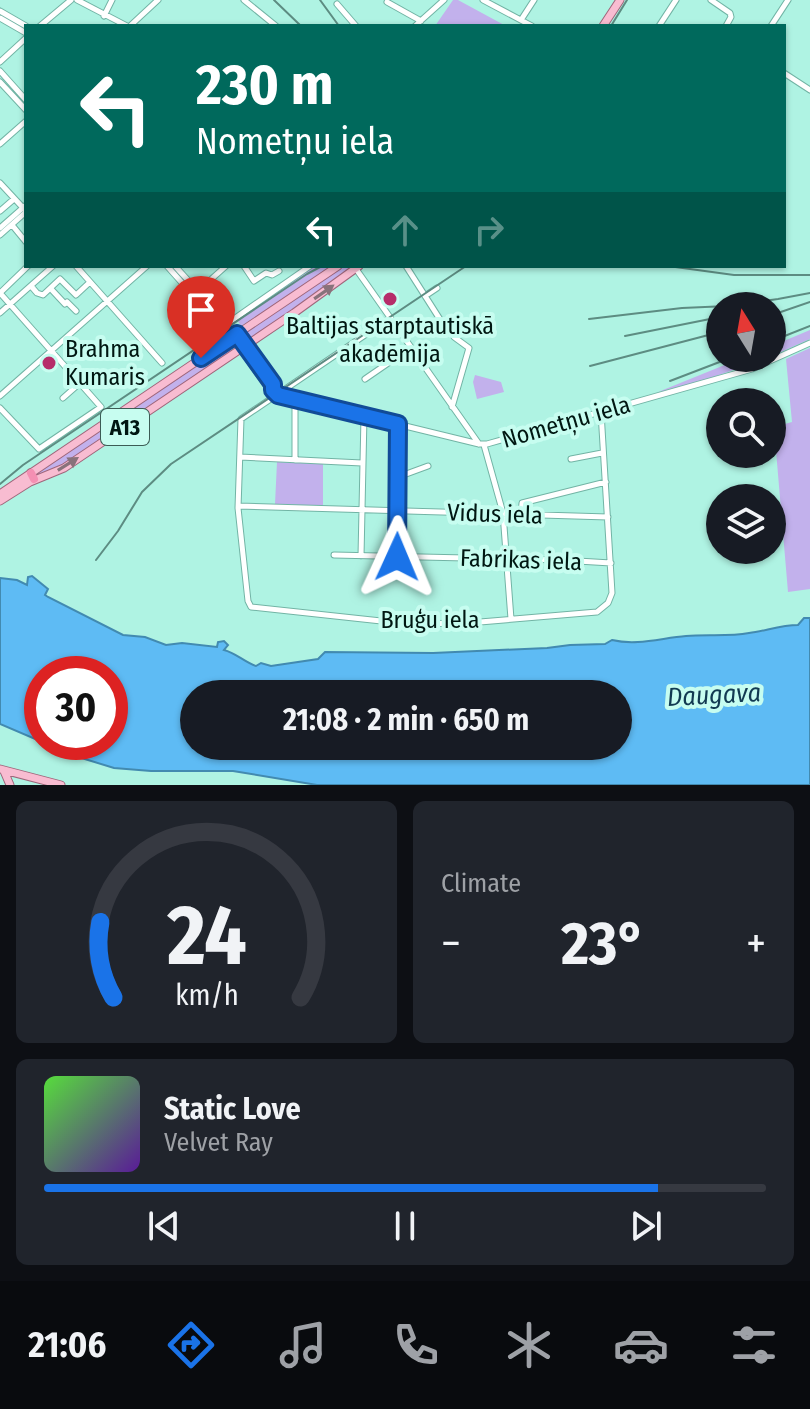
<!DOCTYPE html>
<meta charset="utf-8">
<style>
body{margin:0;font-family:"Fira Sans Condensed",sans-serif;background:#20242c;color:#f1f3f6;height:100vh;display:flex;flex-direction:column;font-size:30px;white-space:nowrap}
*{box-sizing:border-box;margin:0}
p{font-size:26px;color:#9ea1a6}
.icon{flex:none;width:44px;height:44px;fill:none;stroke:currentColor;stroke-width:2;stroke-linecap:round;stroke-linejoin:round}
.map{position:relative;height:785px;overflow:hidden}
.details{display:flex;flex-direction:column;gap:16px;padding:16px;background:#0d0f14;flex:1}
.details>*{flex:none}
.banner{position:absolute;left:24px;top:24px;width:762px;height:244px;border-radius:0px;box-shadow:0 2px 6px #0004;background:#00695c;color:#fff;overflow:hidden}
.needle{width:52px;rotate:349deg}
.tools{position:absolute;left:706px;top:292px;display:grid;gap:16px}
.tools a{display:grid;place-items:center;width:80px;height:80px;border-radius:50%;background:#171b24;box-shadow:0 2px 6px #0004;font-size:40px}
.speed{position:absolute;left:24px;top:656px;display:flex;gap:16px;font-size:40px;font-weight:700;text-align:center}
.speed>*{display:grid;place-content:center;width:104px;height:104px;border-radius:50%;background:#171b24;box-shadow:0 2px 6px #0004;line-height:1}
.speed .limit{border:12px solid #d22;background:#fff;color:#111}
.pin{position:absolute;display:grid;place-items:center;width:68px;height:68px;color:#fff;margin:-82px -34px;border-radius:50% 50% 50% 0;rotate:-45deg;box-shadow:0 0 8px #0007}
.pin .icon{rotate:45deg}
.me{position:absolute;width:88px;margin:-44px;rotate:1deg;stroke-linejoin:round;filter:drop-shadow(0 0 6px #0008)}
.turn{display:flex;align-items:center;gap:28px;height:168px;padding:0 40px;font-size:36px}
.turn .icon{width:104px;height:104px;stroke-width:2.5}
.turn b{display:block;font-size:56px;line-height:68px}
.lanes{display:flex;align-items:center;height:76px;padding:0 40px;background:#0003;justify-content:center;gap:40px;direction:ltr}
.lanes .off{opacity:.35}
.big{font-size:60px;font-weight:700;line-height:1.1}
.details .tile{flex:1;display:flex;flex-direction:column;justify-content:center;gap:12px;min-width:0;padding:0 28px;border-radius:12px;background:#20242c}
.details .dial{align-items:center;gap:0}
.dial svg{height:208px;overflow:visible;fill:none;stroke:#363941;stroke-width:7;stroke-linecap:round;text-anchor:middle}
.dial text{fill:#f1f3f6;stroke:none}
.song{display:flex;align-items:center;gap:24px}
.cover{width:96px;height:96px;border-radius:12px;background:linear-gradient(135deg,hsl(110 70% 55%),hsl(270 70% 35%))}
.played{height:8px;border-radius:4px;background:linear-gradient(90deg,#1a73e8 85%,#363941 85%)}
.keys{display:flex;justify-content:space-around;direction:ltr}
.heat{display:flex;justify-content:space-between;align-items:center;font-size:44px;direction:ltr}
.details .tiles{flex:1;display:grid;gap:16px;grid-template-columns:1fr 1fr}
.tile:last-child{grid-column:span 2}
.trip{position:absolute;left:180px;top:680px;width:452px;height:80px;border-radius:40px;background:#171b24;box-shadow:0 2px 6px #0004;font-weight:700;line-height:80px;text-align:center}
.tab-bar{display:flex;height:128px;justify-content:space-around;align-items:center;background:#090b0e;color:#9ea1a6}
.tab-bar .icon{width:56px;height:56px}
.tab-bar .on{color:#1a73e8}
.tab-bar b{font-size:36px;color:#f1f3f6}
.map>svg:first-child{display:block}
.green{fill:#c2b1ec}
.water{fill:#5ebbf4;stroke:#428ab0;stroke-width:2;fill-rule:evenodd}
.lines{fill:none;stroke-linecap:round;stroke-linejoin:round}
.minor-casing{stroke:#72b4a5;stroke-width:7}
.major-casing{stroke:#9f667b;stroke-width:9}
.highway-casing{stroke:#9f667b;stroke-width:10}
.minor{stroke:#fff;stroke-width:5}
.major{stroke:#f8bcd1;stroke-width:7}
.highway{stroke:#f490b3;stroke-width:8}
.tram{stroke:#5d8c82;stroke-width:2}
.rail{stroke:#5d8c82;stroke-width:2}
.oneway{fill:#88727b}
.route-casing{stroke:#114b97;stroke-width:20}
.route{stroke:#1a73e8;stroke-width:14}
.poi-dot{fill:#b62d6a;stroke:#c7fdf0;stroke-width:3}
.labels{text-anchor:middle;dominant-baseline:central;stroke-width:8;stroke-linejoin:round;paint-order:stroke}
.shield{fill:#c7fdf0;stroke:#3c5c55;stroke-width:2}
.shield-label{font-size:22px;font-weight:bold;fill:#001712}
.poi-label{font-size:24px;fill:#001712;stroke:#c7fdf0}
.street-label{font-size:24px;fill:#001712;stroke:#c7fdf0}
.water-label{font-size:26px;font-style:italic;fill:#123a52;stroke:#c7fdf0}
</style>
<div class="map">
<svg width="810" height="785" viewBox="0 0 810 785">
<rect width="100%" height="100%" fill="#aff3e3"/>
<path class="green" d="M453,0H458L506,26H435Z
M314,266H334L267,311L241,326L236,318Z
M343,266H355L250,339L245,332Z
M810,330V339L772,356V346Z
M226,344L221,350L223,354L230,350L233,351L55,470L36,476L35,474Z
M810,348V589L788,592L774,427L792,422L786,359Z
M742,358H766L686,387L658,392Z
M475,375L501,382L504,392L477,399L473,382Z
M277,462L323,464V506L275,504Z"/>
<path class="water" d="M32,576L48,589L45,595L48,597L123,635L145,637L166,645L182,643L217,647L218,642L224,641L228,645L224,650C236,653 244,662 256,666L261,663L271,666L318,659L325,652L433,653L547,648L570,645L605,644L612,640C637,646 661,638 686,636C707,634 728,637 749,633C765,631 781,625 798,625L804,618H810V785H317L233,771H151L114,768L75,756L0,724V578L17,580L27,585L28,577ZM42,674H110V742H42ZM194,694H618V746H194Z"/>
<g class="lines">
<g class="minor-casing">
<path id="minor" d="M77,0L127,26
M244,0L276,26
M483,0L532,26
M711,0L730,13L731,17L726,26
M387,2L421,21
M337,4L356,26
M0,11L26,26
M104,16L112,0
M0,18L26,33
M521,20L534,0
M40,26L71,0
M130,26L158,0
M415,26L444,0
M659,26L676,0
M771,26L788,0
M0,62L26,38
M0,71L26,100
M784,73L810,90
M0,82L26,110
M0,144L26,121
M0,183L26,211
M0,211L14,199
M12,225L26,242
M0,228L26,205
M0,235L26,212
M76,266L162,363
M167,266L240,348L267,387L278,395L479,444H487L752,369L810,343
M175,266L237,334L273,384V390
M244,266L254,281L266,273L272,275L279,271
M406,266L441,321L450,327L454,337L469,348L452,407
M356,269L479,444
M31,286L37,293L43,295L60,279L76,295L90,282
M51,289L65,304L67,302L76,311
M198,291L226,266
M0,293L101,407L39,449L0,408
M0,293L28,266
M425,296L437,288
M0,313L53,266
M390,318L241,419L238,508L248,601L251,607L409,624L468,623L597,612L608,603L612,593L601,412
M221,328L310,266
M365,379L410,348
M0,396L147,266
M63,398L80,383
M295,400V460
M484,445L503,513L511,619
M240,457L362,463
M571,459L602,453
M398,477L428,466
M238,506L608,517
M521,514L522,503L606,482
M334,555L561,560L611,563
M361,556L364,416
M397,557L398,424"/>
</g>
<g class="major-casing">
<path id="major" d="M603,26L620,0
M0,494L338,266
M0,501L30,482L64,468L294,313L359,266
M0,769L61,785
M4,771L10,785"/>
</g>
<g class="highway-casing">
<path id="highway" d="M31,473L34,479"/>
</g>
<use href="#minor" class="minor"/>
<use href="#major" class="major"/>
<use href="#highway" class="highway"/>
<path class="tram" d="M611,26L627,0
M0,484L23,465L307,274L322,266"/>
<path class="rail" d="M274,0L301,26
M320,0L339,26
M668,266L734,275H810
M726,306L778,299L810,293
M772,315L810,302
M589,319L682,308L728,306
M625,336L720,317
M772,341L810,326
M590,366L720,332
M670,381L730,358
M96,560L118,531L142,492L171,464L466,266"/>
</g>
<defs><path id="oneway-solid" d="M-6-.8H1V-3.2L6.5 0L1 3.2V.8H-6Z" transform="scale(2)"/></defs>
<g class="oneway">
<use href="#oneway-solid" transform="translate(324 292) rotate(-35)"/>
<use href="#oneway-solid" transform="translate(68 464) rotate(-32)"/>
</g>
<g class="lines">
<g class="route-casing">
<path id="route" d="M201,358L237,334L273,384V390L278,395L398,424L397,557"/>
</g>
<use href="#route" class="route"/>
</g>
<g class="poi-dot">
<circle cx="390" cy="299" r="8"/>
<circle cx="49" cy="363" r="8"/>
</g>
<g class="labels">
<rect class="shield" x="101" y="409" width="48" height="36" rx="6"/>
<g class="shield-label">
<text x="125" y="427">A13</text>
</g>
<g class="poi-label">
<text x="390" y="326">Baltijas starptautiskā<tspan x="390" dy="28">akadēmija</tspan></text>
<text x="65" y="349" text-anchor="start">Brahma<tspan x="65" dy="28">Kumaris</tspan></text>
</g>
<g class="street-label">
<text transform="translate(566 422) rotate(-16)">Nometņu iela</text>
<text transform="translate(495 514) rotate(2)">Vidus iela</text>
<text transform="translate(521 560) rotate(2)">Fabrikas iela</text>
<text x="430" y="620">Bruģu iela</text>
</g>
<g class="water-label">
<text transform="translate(714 695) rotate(-3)">Daugava</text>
</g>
</g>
</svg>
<div class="tools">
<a><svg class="needle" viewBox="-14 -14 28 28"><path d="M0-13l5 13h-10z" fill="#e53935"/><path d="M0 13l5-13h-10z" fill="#9ea1a6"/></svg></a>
<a><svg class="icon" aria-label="search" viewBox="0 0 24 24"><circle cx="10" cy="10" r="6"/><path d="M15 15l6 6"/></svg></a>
<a><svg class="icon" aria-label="layers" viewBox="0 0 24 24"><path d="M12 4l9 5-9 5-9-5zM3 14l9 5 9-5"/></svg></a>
</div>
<div class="speed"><div class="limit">30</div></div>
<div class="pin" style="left:201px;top:358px;background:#d93025"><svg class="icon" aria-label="arrive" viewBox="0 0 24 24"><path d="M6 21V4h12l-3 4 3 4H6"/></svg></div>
<svg class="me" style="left:397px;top:557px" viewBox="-20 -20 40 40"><path d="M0-17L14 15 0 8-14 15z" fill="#1a73e8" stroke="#fff" stroke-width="4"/></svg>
<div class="trip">21:08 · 2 min · 650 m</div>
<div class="banner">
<div class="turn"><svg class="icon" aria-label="left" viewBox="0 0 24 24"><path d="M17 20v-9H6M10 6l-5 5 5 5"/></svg><div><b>230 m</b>Nometņu iela</div></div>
<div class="lanes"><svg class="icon" aria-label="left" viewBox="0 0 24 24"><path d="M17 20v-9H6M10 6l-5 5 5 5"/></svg><svg class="icon off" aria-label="ahead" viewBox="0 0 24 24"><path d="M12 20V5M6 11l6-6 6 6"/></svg><svg class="icon off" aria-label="right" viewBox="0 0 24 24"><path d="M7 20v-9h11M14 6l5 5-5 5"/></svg></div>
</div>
</div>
<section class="details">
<div class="tiles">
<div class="tile dial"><svg viewBox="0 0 100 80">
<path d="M14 69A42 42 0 1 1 86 69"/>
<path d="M14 69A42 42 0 0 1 9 40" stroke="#1a73e8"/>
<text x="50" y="56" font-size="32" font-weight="700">24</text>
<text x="50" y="72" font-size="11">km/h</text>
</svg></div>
<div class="tile"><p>Climate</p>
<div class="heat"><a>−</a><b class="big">23°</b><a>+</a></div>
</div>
<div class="tile">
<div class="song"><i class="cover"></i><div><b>Static Love</b><p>Velvet Ray</p></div></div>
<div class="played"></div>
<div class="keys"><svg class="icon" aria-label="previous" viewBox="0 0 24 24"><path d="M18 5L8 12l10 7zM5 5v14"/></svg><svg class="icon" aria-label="pause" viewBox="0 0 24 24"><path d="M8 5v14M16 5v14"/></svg><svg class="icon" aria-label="next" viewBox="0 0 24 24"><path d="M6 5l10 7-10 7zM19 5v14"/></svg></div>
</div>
</div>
</section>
<nav class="tab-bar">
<b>21:06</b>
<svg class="icon on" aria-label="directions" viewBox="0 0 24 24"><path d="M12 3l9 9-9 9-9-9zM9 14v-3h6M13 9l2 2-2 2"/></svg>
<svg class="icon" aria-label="music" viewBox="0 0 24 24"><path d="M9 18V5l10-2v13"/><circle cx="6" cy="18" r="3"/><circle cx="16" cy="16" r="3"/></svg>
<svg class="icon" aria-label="phone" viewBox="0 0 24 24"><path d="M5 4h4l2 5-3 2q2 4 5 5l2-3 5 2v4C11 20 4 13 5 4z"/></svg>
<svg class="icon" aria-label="climate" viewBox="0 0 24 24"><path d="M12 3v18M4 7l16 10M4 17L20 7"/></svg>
<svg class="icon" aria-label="car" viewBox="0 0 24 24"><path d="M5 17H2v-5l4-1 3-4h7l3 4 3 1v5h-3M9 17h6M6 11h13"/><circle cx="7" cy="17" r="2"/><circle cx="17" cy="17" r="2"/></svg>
<svg class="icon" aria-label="filters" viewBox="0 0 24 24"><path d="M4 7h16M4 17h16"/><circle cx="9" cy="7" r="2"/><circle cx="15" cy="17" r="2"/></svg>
</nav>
